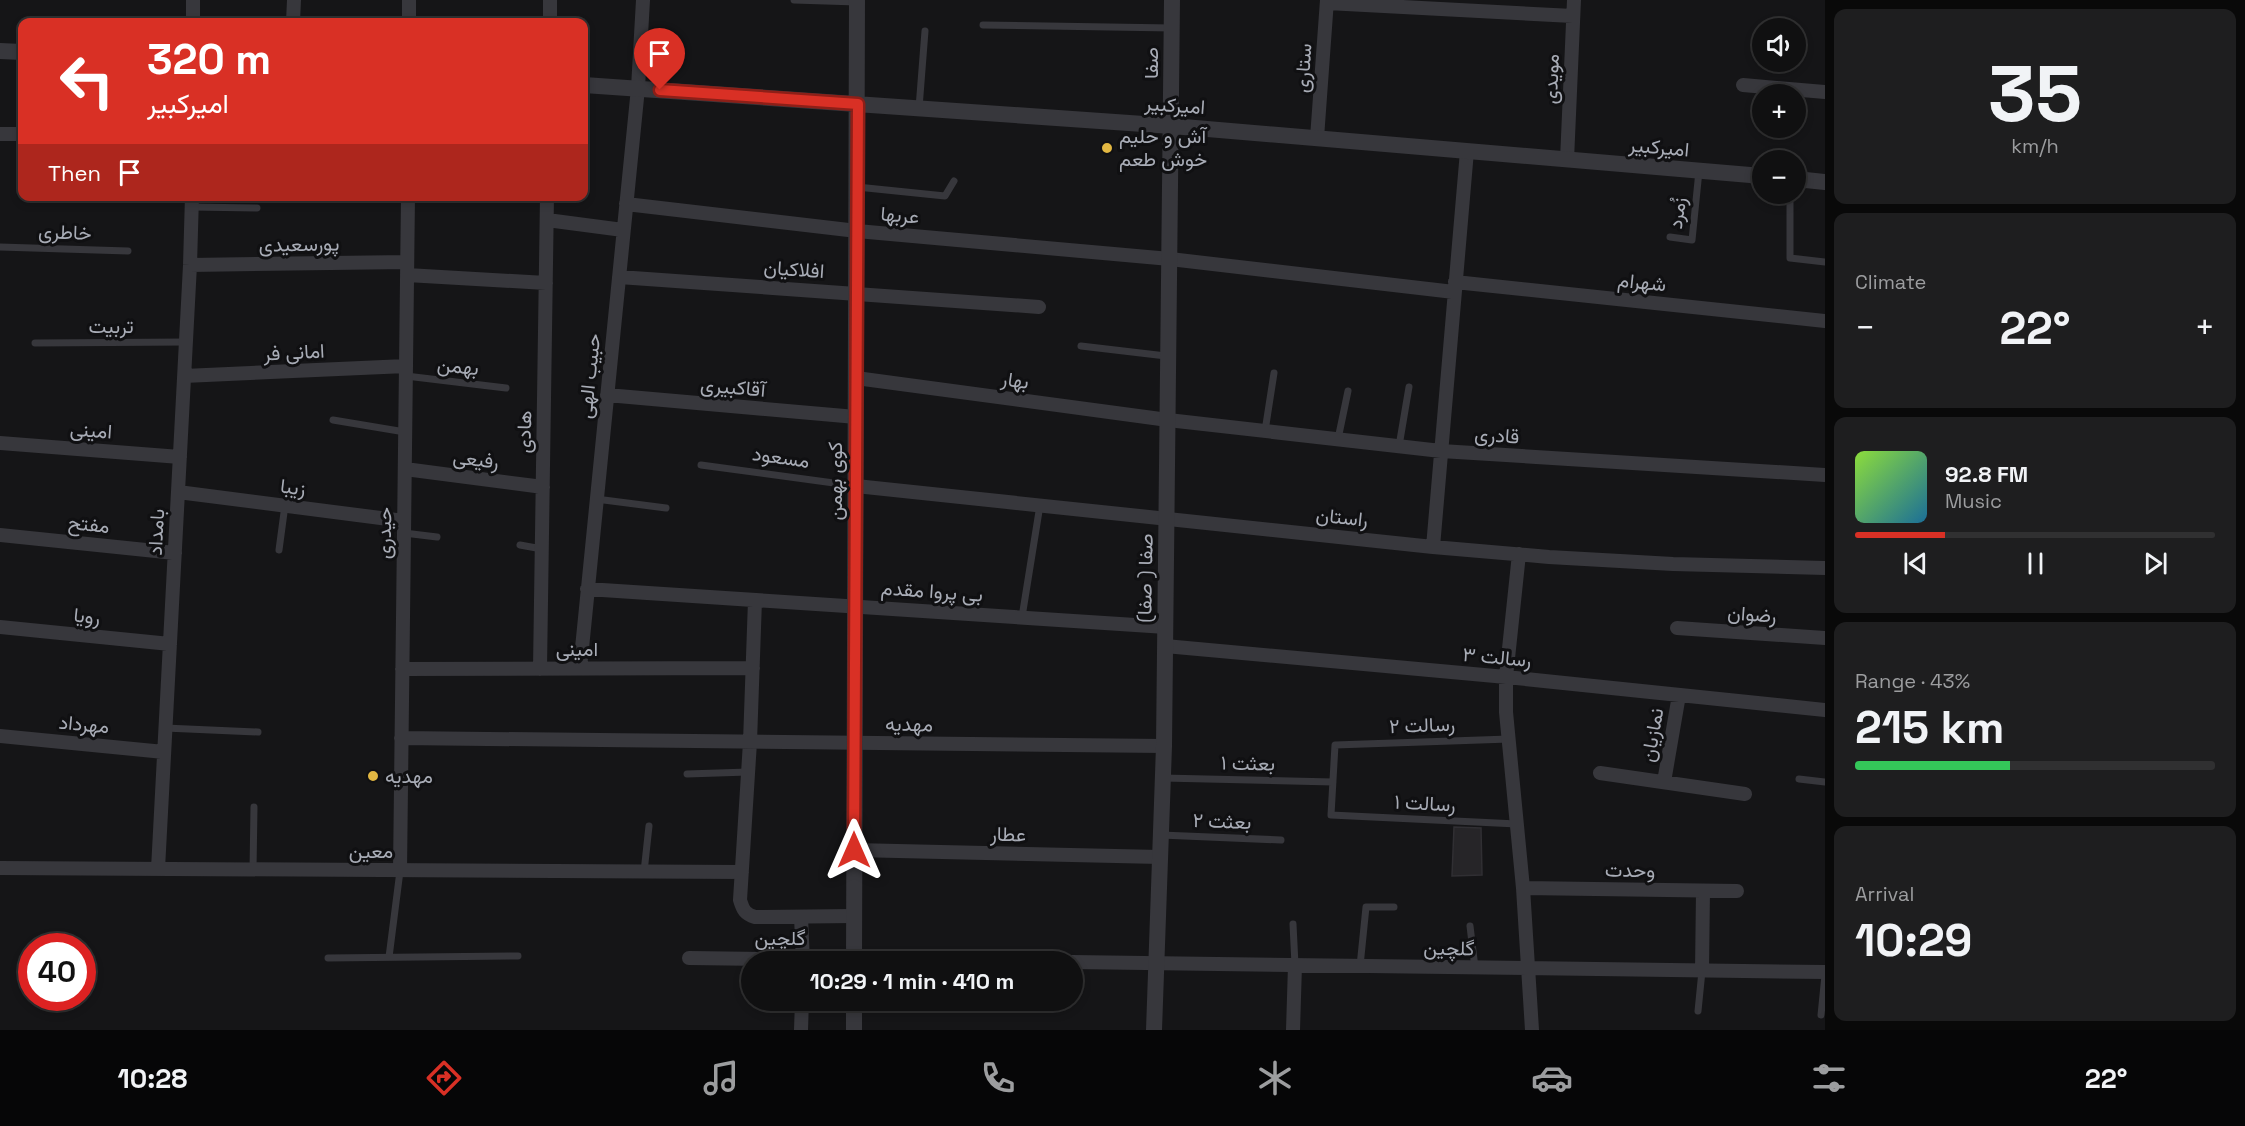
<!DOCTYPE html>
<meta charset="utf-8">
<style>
body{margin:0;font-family:"Space Grotesk",Vazirmatn,sans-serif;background:#1e1e1f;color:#f1f3f6;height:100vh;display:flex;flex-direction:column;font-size:22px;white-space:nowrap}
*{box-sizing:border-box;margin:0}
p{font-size:20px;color:#9c9d9f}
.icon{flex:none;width:33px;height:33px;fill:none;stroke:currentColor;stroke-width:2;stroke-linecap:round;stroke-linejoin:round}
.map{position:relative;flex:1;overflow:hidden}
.sheet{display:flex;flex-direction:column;gap:9px;padding:9px;background:#090909;width:420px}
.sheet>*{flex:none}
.top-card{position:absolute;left:18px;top:18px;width:570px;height:183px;border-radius:12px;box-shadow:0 3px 9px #0003,0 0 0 2px #303031;background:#d93025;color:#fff;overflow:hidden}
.buttons{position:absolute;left:1752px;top:18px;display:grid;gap:12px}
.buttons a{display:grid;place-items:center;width:54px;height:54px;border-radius:50%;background:#101011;box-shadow:0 3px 9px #0003,0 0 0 2px #303031;font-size:30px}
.speed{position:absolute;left:18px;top:933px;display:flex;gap:12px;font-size:30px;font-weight:700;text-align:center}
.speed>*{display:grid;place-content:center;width:78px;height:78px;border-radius:50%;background:#101011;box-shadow:0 3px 9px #0003,0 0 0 2px #303031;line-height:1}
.speed .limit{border:9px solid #d22;background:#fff;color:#111}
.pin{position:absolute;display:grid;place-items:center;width:51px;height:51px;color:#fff;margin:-62px -26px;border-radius:50% 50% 50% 0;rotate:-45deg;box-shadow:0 0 6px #0007}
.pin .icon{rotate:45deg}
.me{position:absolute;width:66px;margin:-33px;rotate:0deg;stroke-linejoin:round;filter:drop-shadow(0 0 4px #0008)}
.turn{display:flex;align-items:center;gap:21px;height:126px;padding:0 30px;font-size:27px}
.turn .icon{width:78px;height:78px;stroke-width:2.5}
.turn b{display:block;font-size:42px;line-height:51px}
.then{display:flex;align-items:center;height:57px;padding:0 30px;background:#0003;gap:12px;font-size:22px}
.big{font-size:45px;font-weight:600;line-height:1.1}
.sheet .card{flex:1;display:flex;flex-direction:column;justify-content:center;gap:9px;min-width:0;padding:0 21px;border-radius:12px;background:#1e1e1f}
.sheet .dial{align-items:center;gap:0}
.dial b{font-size:78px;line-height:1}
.song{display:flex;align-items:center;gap:18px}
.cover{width:72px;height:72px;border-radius:9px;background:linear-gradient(135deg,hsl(90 70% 55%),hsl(200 70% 35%))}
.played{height:6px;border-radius:3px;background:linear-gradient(90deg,#d93025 25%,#303031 25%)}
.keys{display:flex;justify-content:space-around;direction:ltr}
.heat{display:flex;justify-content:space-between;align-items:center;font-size:33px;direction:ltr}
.charge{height:9px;border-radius:4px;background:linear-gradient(90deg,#34c759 43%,#303031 0)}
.trip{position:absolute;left:741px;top:951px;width:342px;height:60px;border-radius:30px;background:#101011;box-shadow:0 3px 9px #0003,0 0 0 2px #303031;font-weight:600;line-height:60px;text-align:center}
.menu{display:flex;height:96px;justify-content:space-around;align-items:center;background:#060607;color:#9c9d9f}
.menu .icon{width:42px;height:42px}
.menu .current{color:#d93025}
.menu b{font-size:27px;color:#f1f3f6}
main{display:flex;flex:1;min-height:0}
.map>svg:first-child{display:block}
.building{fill:#262528;stroke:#302f33;stroke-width:1.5}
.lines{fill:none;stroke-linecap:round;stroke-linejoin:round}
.service{stroke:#37373c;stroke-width:7}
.minor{stroke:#37373c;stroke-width:14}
.tertiary{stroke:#37373c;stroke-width:16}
.route-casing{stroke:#8d1f18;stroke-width:15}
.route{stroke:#d93025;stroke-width:10}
.poi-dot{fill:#e2b742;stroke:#101012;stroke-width:2}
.labels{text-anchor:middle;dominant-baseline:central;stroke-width:6;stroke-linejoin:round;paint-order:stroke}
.street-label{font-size:20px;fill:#a8acb6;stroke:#101012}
.poi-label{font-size:20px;fill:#a8acb6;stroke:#101012;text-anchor:start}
</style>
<main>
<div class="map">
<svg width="1825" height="1030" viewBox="0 0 1825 1030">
<rect width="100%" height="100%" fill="#151517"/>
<path class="building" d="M1454,827L1481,828L1482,875L1452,876Z"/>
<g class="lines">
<path class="service" d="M794,0L857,2
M983,25L1172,28
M919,108L925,31
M857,187L945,196L954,181
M1790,194V258L1825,262
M192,207L257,208
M1670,237L1692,240L1699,171
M0,247L128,251
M35,343L186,342
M1081,346L1166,356
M406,376L506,388
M333,420L405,432
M1265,431L1274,373
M1338,439L1348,391
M1399,446L1409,387
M701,465L856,486
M596,499L666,508
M404,533L437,537
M520,545L542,549
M279,550L285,505
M1022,617L1040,505
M165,728L258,732
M1509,739L1335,745L1331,815L1517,824
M687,774L748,772
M1163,778L1333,782
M1799,779L1825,782
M1161,835L1281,840
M253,870L254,807
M644,872L649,826
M1293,924L1295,965
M1470,926L1475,968
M389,957L400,871
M328,958L518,956
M1360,966L1366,907H1394
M1698,1011L1702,971
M1821,1015L1825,975"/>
<path class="minor" d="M409,0V22
M1327,3L1573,16
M193,22V0
M293,22L294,0
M550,22V0
M1743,85L1825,92
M0,134H22
M1317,138L1327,0
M1567,160L1574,0
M626,204L857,231L1170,259L1454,292
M547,220L623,230
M190,265L407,262
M407,275L546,283
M619,277L1039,307
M1455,282L1825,321
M184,376L406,366
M856,378L1168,420L1441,451L1825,475
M607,395L856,417
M0,443L180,457
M405,469L543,487
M856,486L1433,547L1549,557L1673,564L1825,568
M178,492L404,521
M0,535L175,553
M1433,547L1467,151
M1519,554L1506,677V712L1523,888L1532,1030
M587,589L1166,627
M755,600L750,742L740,900C743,910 745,914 755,917L854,916
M0,627L170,644
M1677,628L1825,638
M1165,646L1506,677L1825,710
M580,668L638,88L643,0
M402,669L753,668
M540,669L547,196
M0,736L164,752
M401,738L1164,746
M1600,773L1745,794
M1664,782L1679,695
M854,850L1160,857
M0,868L742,872
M158,869L190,265L192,196
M400,871L408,196
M1523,888L1737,891
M801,917L803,962
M689,958L1014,962
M1072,962L1825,972
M1702,971L1703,891
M801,1030L802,1000
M1293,1030L1295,965"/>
<path class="tertiary" d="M0,51L22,52
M584,85L1172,126L1762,176
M1796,179L1825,182
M854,962L857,0
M854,1030V1000
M1154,1030L1164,746L1172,0"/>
</g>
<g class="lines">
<g class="route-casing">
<path id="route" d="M660,90L858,104L854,850"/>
</g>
<use href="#route" class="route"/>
</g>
<g class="poi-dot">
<circle cx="1107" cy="148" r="6"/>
<circle cx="373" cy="776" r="6"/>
</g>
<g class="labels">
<g class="street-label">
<text transform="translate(1151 63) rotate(-90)">صفا</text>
<text transform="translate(1303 68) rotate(-86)">ستاری</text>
<text transform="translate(1551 79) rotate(-88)">مویدی</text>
<text transform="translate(1175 105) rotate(4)">امیرکبیر</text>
<text transform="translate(1659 147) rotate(5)">امیرکبیر</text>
<text transform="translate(1677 213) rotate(-82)">زُمرد</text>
<text transform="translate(900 215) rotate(5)">عربها</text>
<text transform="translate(65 232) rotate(2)">خاطری</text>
<text transform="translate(299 244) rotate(-1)">پورسعیدی</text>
<text transform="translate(794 269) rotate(4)">افلاکیان</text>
<text transform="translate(1642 282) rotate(6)">شهرام</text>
<text x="111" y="326">تربیت</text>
<text transform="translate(294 352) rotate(-3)">امانی فر</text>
<text transform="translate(458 366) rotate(6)">بهمن</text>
<text transform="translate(589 376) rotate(-84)">حبیب الهی</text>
<text transform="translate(1015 380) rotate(8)">بهار</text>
<text transform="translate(733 387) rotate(5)">آقاکبیری</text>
<text transform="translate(91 430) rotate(4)">امینی</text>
<text transform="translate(524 432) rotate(-89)">هادی</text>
<text transform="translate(1497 435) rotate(4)">قادری</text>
<text transform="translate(781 457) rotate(8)">مسعود</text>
<text transform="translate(476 459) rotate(7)">رفیعی</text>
<text transform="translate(835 481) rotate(-90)">کوی بهمن</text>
<text transform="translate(293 487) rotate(7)">زیبا</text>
<text transform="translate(1342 517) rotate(6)">راستان</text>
<text transform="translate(89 524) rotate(6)">مفتح</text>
<text transform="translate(156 532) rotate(-87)">بامداد</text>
<text transform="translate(384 533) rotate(-89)">حیدری</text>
<text transform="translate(1145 578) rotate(-89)">صفا ( صفا)</text>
<text transform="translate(932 591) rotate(4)">بی پروا مقدم</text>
<text transform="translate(1752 614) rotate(4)">رضوان</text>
<text transform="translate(87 616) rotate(6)">رویا</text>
<text x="577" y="649">امینی</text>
<text transform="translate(1497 657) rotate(5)">رسالت ۳</text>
<text transform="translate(84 724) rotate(5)">مهرداد</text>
<text transform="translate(909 724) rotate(1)">مهدیه</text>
<text transform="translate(1422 725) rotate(-2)">رسالت ۲</text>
<text transform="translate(1652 735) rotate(-80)">نمازیان</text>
<text transform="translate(1248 763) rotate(1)">بعثت ۱</text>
<text transform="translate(1425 803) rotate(3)">رسالت ۱</text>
<text transform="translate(1222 821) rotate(2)">بعثت ۲</text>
<text transform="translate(1008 834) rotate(1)">عطار</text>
<text x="371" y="851">معین</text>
<text transform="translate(1630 870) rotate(1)">وحدت</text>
<text x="780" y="938">گلچین</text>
<text transform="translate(1449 948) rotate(1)">گلچین</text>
</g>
<g class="poi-label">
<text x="1119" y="136">آش و حلیم<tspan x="1119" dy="23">خوش طعم</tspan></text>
<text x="385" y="776">مهدیه</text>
</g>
</g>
</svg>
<div class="buttons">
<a><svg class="icon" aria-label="sound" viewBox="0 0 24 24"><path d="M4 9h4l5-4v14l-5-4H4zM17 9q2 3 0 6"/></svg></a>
<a>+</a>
<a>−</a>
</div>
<div class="speed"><div class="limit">40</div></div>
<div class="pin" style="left:660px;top:90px;background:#d93025"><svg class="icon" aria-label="arrive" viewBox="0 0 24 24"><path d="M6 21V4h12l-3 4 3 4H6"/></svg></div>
<svg class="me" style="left:854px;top:850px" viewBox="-20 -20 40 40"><path d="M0-17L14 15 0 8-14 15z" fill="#d93025" stroke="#fff" stroke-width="4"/></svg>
<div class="trip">10:29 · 1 min · 410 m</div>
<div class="top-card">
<div class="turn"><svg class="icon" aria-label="left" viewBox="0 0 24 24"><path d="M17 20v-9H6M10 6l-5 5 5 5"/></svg><div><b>320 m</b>امیرکبیر</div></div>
<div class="then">Then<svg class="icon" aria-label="arrive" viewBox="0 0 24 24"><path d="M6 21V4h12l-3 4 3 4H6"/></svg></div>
</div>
</div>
<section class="sheet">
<div class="card dial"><b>35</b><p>km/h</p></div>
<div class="card"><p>Climate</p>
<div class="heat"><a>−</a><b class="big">22°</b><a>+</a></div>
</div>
<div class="card">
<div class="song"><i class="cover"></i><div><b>92.8 FM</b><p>Music</p></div></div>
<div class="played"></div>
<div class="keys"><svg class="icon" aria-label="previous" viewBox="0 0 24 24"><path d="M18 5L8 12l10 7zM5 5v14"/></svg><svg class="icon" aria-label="pause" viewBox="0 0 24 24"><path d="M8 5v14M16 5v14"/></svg><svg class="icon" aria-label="next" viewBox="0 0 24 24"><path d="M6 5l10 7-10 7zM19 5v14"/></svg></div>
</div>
<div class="card"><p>Range · 43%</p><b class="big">215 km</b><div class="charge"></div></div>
<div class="card"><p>Arrival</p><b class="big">10:29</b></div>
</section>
</main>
<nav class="menu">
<b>10:28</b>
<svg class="icon current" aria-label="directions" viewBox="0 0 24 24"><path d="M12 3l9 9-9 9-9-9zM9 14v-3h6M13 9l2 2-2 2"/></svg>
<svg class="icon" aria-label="music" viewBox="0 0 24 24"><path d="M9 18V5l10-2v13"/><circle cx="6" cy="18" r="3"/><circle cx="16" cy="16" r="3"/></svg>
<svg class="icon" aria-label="phone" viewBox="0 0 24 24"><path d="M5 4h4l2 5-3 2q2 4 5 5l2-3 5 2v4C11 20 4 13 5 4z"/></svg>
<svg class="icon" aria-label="climate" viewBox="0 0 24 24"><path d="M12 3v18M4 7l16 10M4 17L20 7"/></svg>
<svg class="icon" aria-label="car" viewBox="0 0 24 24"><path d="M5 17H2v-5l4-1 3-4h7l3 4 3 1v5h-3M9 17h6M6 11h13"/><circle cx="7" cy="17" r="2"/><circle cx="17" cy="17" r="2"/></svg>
<svg class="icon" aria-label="filters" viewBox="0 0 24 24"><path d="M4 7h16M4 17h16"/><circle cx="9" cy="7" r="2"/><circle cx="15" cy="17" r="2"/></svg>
<b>22°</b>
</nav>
